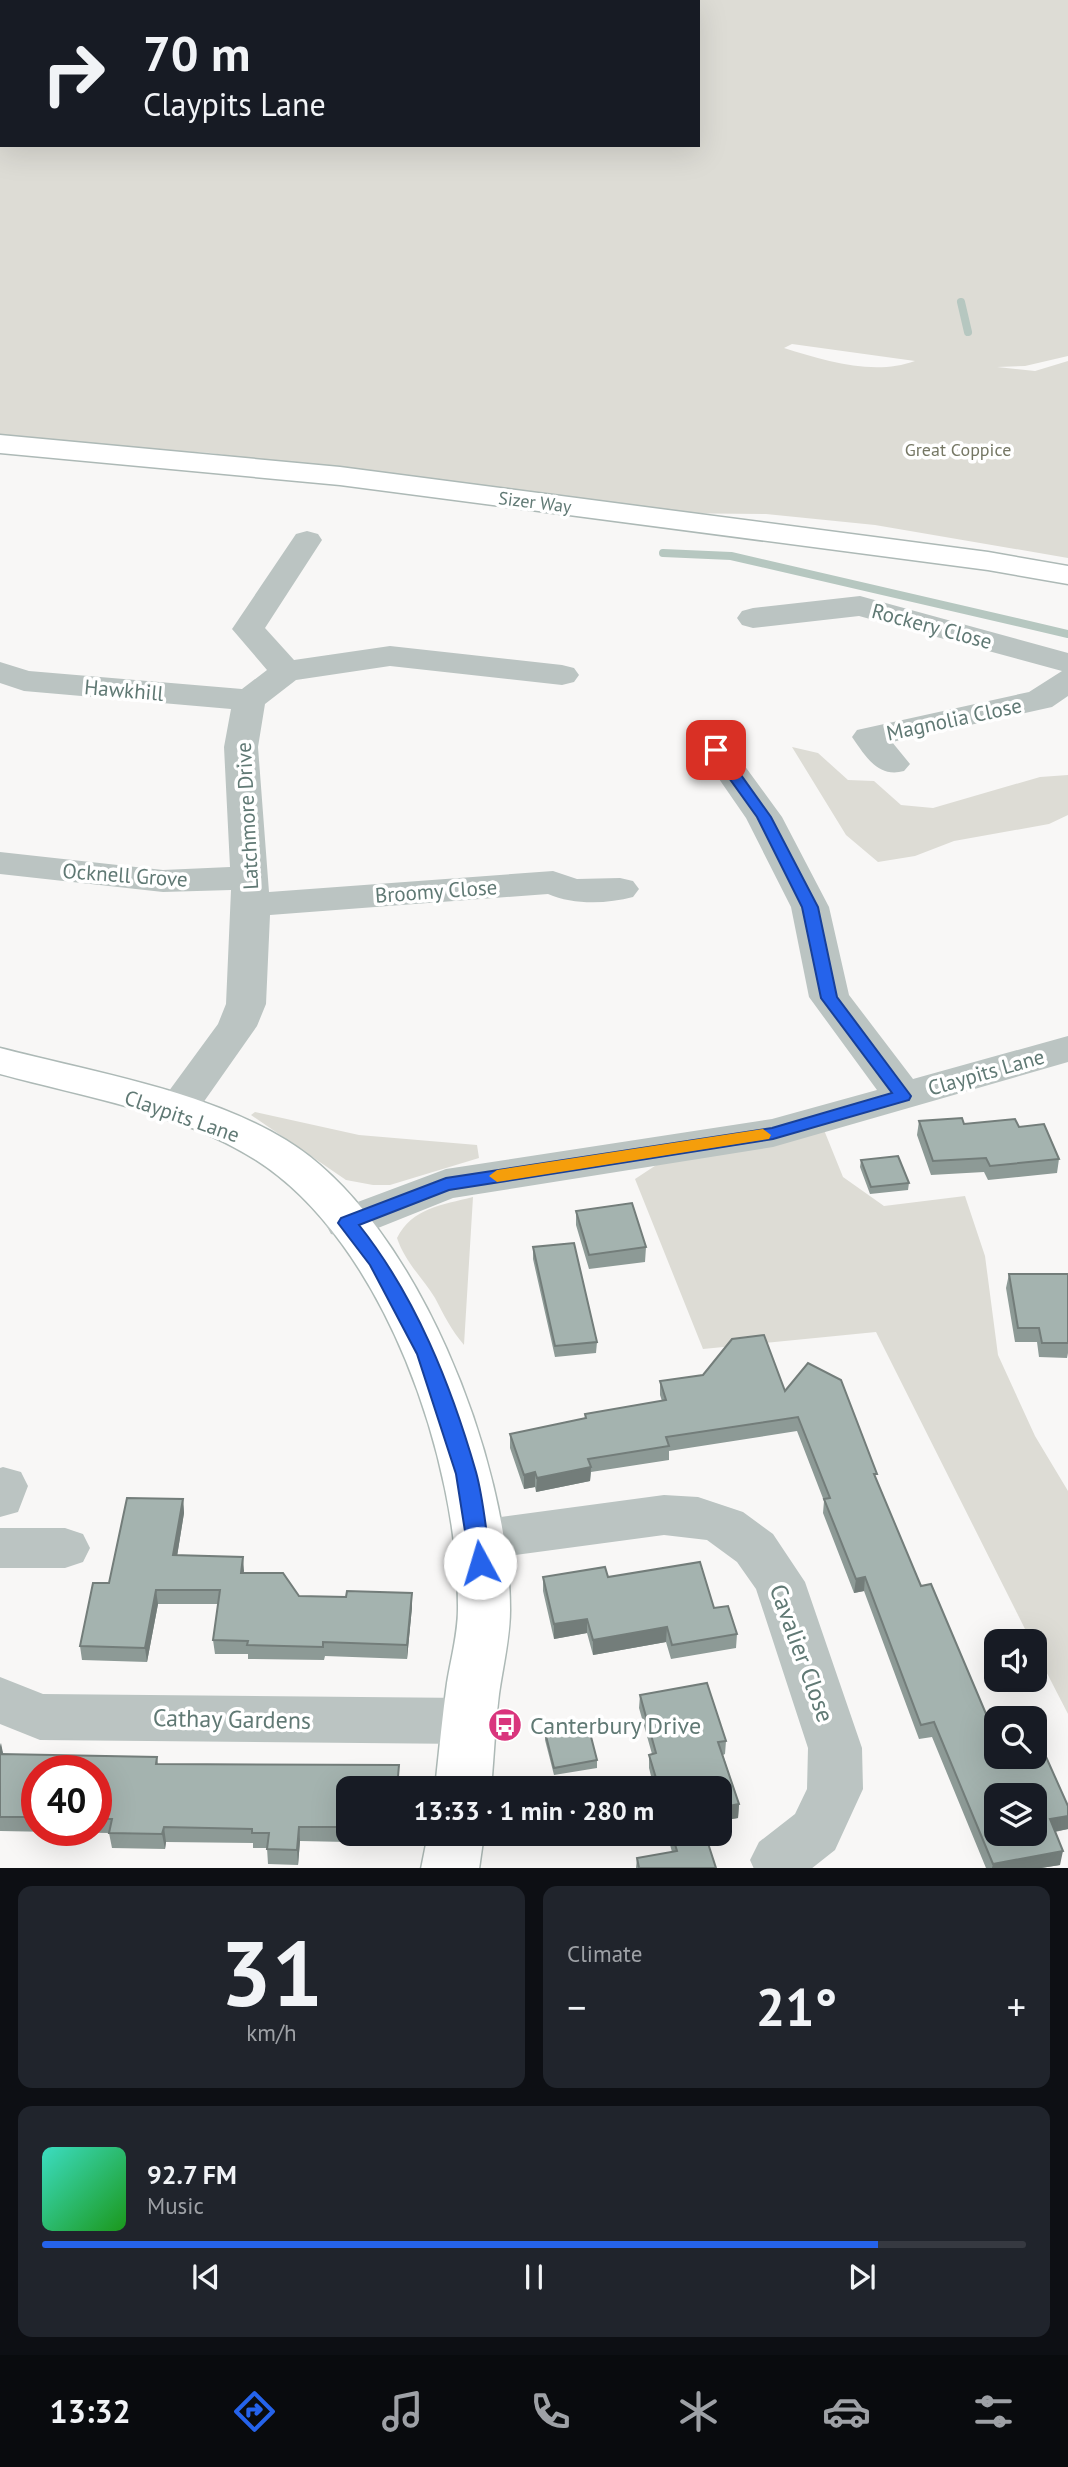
<!DOCTYPE html>
<meta charset="utf-8">
<style>
body{margin:0;font-family:"PT Sans",sans-serif;background:#20242c;color:#f1f3f6;height:100vh;display:flex;flex-direction:column;font-size:26px;white-space:nowrap}
*{box-sizing:border-box;margin:0}
p{font-size:23px;color:#9ea1a6}
.icon{flex:none;width:38px;height:38px;fill:none;stroke:currentColor;stroke-width:2;stroke-linecap:round;stroke-linejoin:round}
.map{position:relative;height:1868px;overflow:hidden}
.side{display:flex;flex-direction:column;gap:18px;padding:18px;background:#0d0f14;flex:1}
.side>*{flex:none}
.top-card{position:absolute;left:0px;top:0px;width:700px;height:147px;box-shadow:0 7px 28px #0002;background:#171b24;color:#f1f3f6;overflow:hidden}
.controls{position:absolute;left:984px;top:1629px;display:grid;gap:14px}
.controls a{display:grid;place-items:center;width:63px;height:63px;border-radius:14px;background:#171b24;box-shadow:0 7px 28px #0002;font-size:35px}
.speed{position:absolute;left:21px;top:1755px;display:flex;gap:14px;font-size:35px;font-weight:700;text-align:center}
.speed>*{display:grid;place-content:center;width:91px;height:91px;border-radius:50%;background:#171b24;box-shadow:0 7px 28px #0002;line-height:1}
.speed .limit{border:10px solid #d22;background:#fff;color:#111}
.pin{position:absolute;display:grid;place-items:center;width:60px;height:60px;color:#fff;margin:-30px;border-radius:14px;box-shadow:0 4px 10px #0006}
.me{position:absolute;width:77px;margin:-38px;rotate:354deg;stroke-linejoin:round;filter:drop-shadow(0 0 5px #0008)}
.turn{display:flex;align-items:center;gap:24px;height:147px;padding:0 28px;font-size:32px}
.turn .icon{width:91px;height:91px;stroke-width:2.5}
.turn b{display:block;font-size:49px;line-height:60px}
.big{font-size:52px;font-weight:700;line-height:1.1}
.side .widget{flex:1;display:flex;flex-direction:column;justify-content:center;gap:10px;min-width:0;padding:0 24px;border-radius:14px;background:#20242c}
.side .dial{align-items:center;gap:0}
.dial b{font-size:91px;line-height:1}
.song{display:flex;align-items:center;gap:21px}
.cover{width:84px;height:84px;border-radius:10px;background:linear-gradient(135deg,hsl(170 70% 55%),hsl(120 70% 35%))}
.played{height:7px;border-radius:4px;background:linear-gradient(90deg,#2563eb 85%,#363941 85%)}
.keys{display:flex;justify-content:space-around;direction:ltr}
.heat{display:flex;justify-content:space-between;align-items:center;font-size:38px;direction:ltr}
.side .tiles{flex:1;display:grid;gap:18px;grid-template-columns:1fr 1fr}
.widget:last-child{grid-column:span 2}
.trip{position:absolute;left:336px;top:1776px;width:396px;height:70px;border-radius:14px;background:#171b24;box-shadow:0 7px 28px #0002;font-weight:700;line-height:70px;text-align:center}
.menu{display:flex;height:112px;justify-content:space-around;align-items:center;background:#090b0e;color:#9ea1a6}
.menu .icon{width:49px;height:49px}
.menu .active{color:#2563eb}
.menu b{font-size:32px;color:#f1f3f6}
.map>svg:first-child{display:block}
.green{fill:#dddcd5;fill-rule:evenodd}
.lines{fill:none;stroke-linecap:round;stroke-linejoin:round}
.stream{stroke:#b6c7c0;stroke-width:8}
.secondary-casing{stroke:#adb9b6;stroke-width:3}
.street{fill:#bbc4c2;fill-rule:evenodd}
.secondary{fill:#fff;fill-rule:evenodd}
.wall{fill:#8d9a96;fill-rule:evenodd}
.shaded-wall{fill:#737d7a}
.building{fill:#a4b3af;stroke:#737d7a;stroke-width:2;fill-rule:evenodd}
.route{fill:#2563eb;stroke:#184099;stroke-width:2}
.slow{fill:#f59e0b}
.labels{text-anchor:middle;dominant-baseline:central;stroke-width:7;stroke-linejoin:round;paint-order:stroke}
.far-park-label{font-size:18px;fill:#757764;stroke:#fff}
.far-street-label{font-size:18px;fill:#607974;stroke:#fff}
.street-label{font-size:21px;fill:#607974;stroke:#fff}
.near-street-label{font-size:24px;fill:#607974;stroke:#fff}
.near-poi-label{font-size:24px;fill:#607974;stroke:#fff;text-anchor:start}
</style>
<div class="map">
<svg width="1068" height="1869" viewBox="0 0 1068 1869">
<rect width="100%" height="100%" fill="#f8f7f6"/>
<path class="green" d="M0,0H1068V356L1025,366L997,367L1035,371L1068,361V558L875,525L766,514L655,513L210,453L0,440ZM2,2H698V145H2ZM792,344L915,361C874,376 825,361 784,348Z
M792,747L818,753L848,780L874,781L901,805L933,808L1040,777L1068,775V815L1049,824L954,841L915,856L878,862L846,835Z
M255,1112L359,1135L477,1145L479,1158L390,1185H373L346,1180L251,1115Z
M824,1130L843,1177L884,1206L965,1196L985,1256L998,1355L1035,1436L1068,1491V1714L1034,1648V1642L1031,1641L876,1332L703,1349L635,1179L670,1156Z
M473,1197L464,1345C451,1330 444,1315 435,1298C422,1277 405,1262 397,1238C412,1208 442,1205 473,1197Z"/>
<g class="lines">
<path class="stream" d="M961,302L968,332
M663,553L731,556L1068,634"/>
<g class="secondary-casing">
<path id="secondary" d="M0,435L340,467L988,552L1068,566V584L988,570L340,485L0,453Z
M0,1048C92,1072 204,1090 286,1140C416,1219 510,1462 510,1610C510,1638 503,1666 499,1694C495,1725 494,1757 491,1788H435C439,1753 442,1718 447,1683C451,1658 458,1634 458,1609C459,1462 385,1242 256,1160C181,1112 84,1097 0,1074Z
M428,1834H484L479,1869H421Z"/>
</g>
<path class="street" d="M307,531L318,534L322,540L265,628L294,660L390,646L562,665L574,668L579,675L574,682L562,685L390,666L296,680L265,704L258,747L269,892L553,871L577,879L620,878L633,881L639,889L633,897C607,904 573,905 548,894L270,915L266,1004L257,1026L191,1120L176,1124L161,1120L155,1110L218,1024L226,1004L231,890L163,892L0,874V852L163,870L230,867L224,747L231,709L24,691L0,683V662L29,671L242,689L267,670L232,629L296,534Z
M860,596L1068,653V696L1052,707L892,742L910,764L904,771C878,778 866,757 852,737L857,730L1029,692L1062,671L859,616L753,628L742,625L737,618L742,611L753,608Z
M716,740L728,743L782,817L829,907L849,995L913,1079L1068,1036V1062L773,1147L453,1198L363,1234L347,1238L331,1234L325,1223L331,1212L446,1169L772,1119L877,1090L809,997L791,907L746,818L699,750L704,743Z
M3,1467L21,1472L28,1486L18,1512L0,1517V1468Z
M664,1495L698,1497L743,1512L773,1534L805,1582L862,1748L863,1789L835,1850L811,1869H754L750,1860L759,1842L795,1814L807,1789L808,1748L756,1589L737,1562L707,1540L664,1535L478,1560L460,1554L453,1540L460,1526L478,1520Z
M0,1528H65L83,1534L90,1548L83,1562L65,1568H0Z
M0,1677L43,1694L468,1698L487,1705L495,1721L487,1737L468,1744L40,1740L0,1724Z"/>
<use href="#secondary" class="secondary"/>
</g>
<path class="wall" d="M919,1121L1019,1127L1059,1159L1057,1173L988,1180L984,1172L931,1175L917,1135Z
M861,1160L909,1183L908,1190L870,1194L860,1167Z
M576,1211L646,1247L645,1262L589,1269L576,1225Z
M533,1247L597,1342L596,1353L555,1357L533,1259Z
M1009,1274H1068V1353L1067,1358L1039,1357L1037,1342H1015L1006,1288Z
M660,1381L785,1391L876,1479L921,1586L992,1728L1068,1806V1829L1055,1832L1060,1865L1041,1868H986L932,1737L919,1739L864,1591L854,1593L823,1513L824,1501L797,1431L669,1451V1460L591,1472L590,1481L536,1492L535,1487L524,1489L510,1448V1434L585,1419V1414L662,1401L660,1395Z
M183,1499L184,1513L177,1556L244,1573L299,1596L346,1597L412,1593V1607L407,1659L325,1656L324,1660L248,1659V1654H215L213,1640L218,1604H158L147,1662L82,1660L80,1646L109,1583Z
M543,1577H608L714,1608L737,1634L736,1648L671,1659L666,1642L593,1655L587,1633L554,1639L543,1591Z
M640,1695L726,1741L725,1754L723,1755L739,1804L738,1818L719,1821V1788H654L649,1768V1755L652,1754L639,1708Z
M545,1732L597,1760V1768L554,1775L545,1740Z
M0,1743L3,1754L157,1757L158,1764L399,1780L348,1788V1834H396L395,1843L300,1841L298,1865L268,1864L267,1848H253V1843L166,1842L165,1849L112,1848L109,1833L0,1831ZM37,1771H96V1830H37Z
M543,1834H590V1835L545,1843Z
M667,1834H705L716,1868H636L637,1858L672,1852Z"/>
<path class="shaded-wall" d="M591,1467L590,1481L536,1492L537,1478Z
M535,1472V1487L524,1489V1475Z
M183,1499L184,1513L175,1569L173,1555Z
M243,1557L244,1571L242,1586L241,1573Z
M865,1577L864,1591L854,1593L856,1579Z
M156,1590L158,1604L147,1662L145,1648Z
M412,1593V1607L407,1659V1645Z
M587,1619V1633L554,1639V1624Z
M667,1627L666,1642L593,1655V1640Z
M1,1743L4,1758L0,1762V1747Z
M399,1765V1788H397Z
M739,1804L738,1818L719,1821V1808Z
M1068,1816V1829L1047,1833L1050,1819Z
M164,1827L166,1842L165,1849L162,1834Z
M299,1827L300,1841L298,1865L297,1850Z
M1063,1851L1060,1865L1041,1868H992L993,1864Z"/>
<path class="building" d="M962,1118L964,1124L1015,1119L1019,1127L1044,1124L1059,1159L990,1166L986,1158L933,1161L919,1121Z
M898,1156L909,1183L871,1187L861,1160Z
M632,1203L646,1247L589,1255L576,1211Z
M574,1243L597,1342L555,1346L533,1247Z
M1009,1274H1068V1343H1042L1039,1328H1018Z
M764,1335L785,1391L808,1363L841,1380L877,1474H874L921,1586L931,1584L992,1728L996,1727V1757H1034V1730L1068,1806V1816L1050,1819L1063,1851L993,1864L934,1722L921,1725L865,1577L856,1579L824,1499L830,1498L798,1417L666,1437L669,1446L588,1459L591,1467L537,1478L535,1472L524,1475L510,1434L586,1418L585,1414L666,1400L660,1381L703,1375L732,1339ZM996,1796H1034V1834H996Z
M127,1498L183,1499L173,1555L243,1557L241,1573H283L299,1596L346,1597L347,1591L412,1593L407,1645L323,1642V1647L247,1645L248,1641L213,1640L220,1590H156L145,1648L80,1646L93,1583H109Z
M700,1562L714,1608L728,1606L737,1634L672,1645L667,1627L593,1640L587,1619L554,1624L543,1577L605,1567L608,1577Z
M707,1683L726,1741L718,1742L739,1804L719,1808V1788H659L649,1755L656,1753L640,1695Z
M588,1725L597,1760L554,1768L545,1732Z
M0,1754L157,1757L156,1764L399,1765L397,1788H348V1827H299L297,1850L267,1849L269,1833H252V1829L164,1827L162,1834L109,1833L112,1819H96V1771H37V1817H0Z
M672,1834H705L716,1868H639L637,1858L677,1851Z"/>
<path class="route" d="M716,746L721,747L771,817L818,907L837,997L911,1096L909,1100L773,1139L449,1190L359,1225C416,1297 451,1385 476,1472C484,1501 486,1533 491,1563L488,1569L480,1572L473,1569L470,1563L456,1474L417,1354L370,1265L338,1223L341,1218L446,1178L772,1128L892,1093L821,998L802,907L757,817L709,750Z"/>
<path class="slow" d="M763,1129L771,1135L769,1139L497,1182L489,1176L497,1170Z"/>
<defs>
<g id="bus-disc" transform="scale(1.75)"><circle r="9.5" fill="#d9357d" stroke="#fff"/><path d="M-5-6H5V4H4V6H2V4H-2V6H-4V4H-5ZM-3.5-4V0h7V-4ZM-3.5 1.2v1.5H-2V1.2ZM2 1.2v1.5H3.5V1.2Z" fill="#fff"/></g>
</defs>
<g fill-rule="evenodd">
<use href="#bus-disc" x="505" y="1725"/>
</g>
<g class="labels">
<g class="far-park-label">
<text x="958" y="449">Great Coppice</text>
</g>
<g class="far-street-label">
<text transform="translate(535 502) rotate(7)">Sizer Way</text>
</g>
<g class="street-label">
<text transform="translate(932 626) rotate(15)">Rockery Close</text>
<text transform="translate(124 690) rotate(5)">Hawkhill</text>
<text transform="translate(954 719) rotate(-12)">Magnolia Close</text>
<text transform="translate(247 816) rotate(-93)">Latchmore Drive</text>
<text transform="translate(125 875) rotate(4)">Ocknell Grove</text>
<text transform="translate(436 891) rotate(-4)">Broomy Close</text>
<text transform="translate(986 1072) rotate(-16)">Claypits Lane</text>
<text transform="translate(182 1116) rotate(19)">Claypits Lane</text>
</g>
<g class="near-street-label">
<text transform="translate(802 1653) rotate(70)">Cavalier Close</text>
<text transform="translate(232 1719) rotate(1)">Cathay Gardens</text>
</g>
<g class="near-poi-label">
<text x="530" y="1725">Canterbury Drive</text>
</g>
</g>
</svg>
<div class="controls">
<a><svg class="icon" aria-label="sound" viewBox="0 0 24 24"><path d="M4 9h4l5-4v14l-5-4H4zM17 9q2 3 0 6"/></svg></a>
<a><svg class="icon" aria-label="search" viewBox="0 0 24 24"><circle cx="10" cy="10" r="6"/><path d="M15 15l6 6"/></svg></a>
<a><svg class="icon" aria-label="layers" viewBox="0 0 24 24"><path d="M12 4l9 5-9 5-9-5zM3 14l9 5 9-5"/></svg></a>
</div>
<div class="speed"><div class="limit">40</div></div>
<div class="pin" style="left:716px;top:750px;background:#d93025"><svg class="icon" aria-label="arrive" viewBox="0 0 24 24"><path d="M6 21V4h12l-3 4 3 4H6"/></svg></div>
<svg class="me" style="left:480px;top:1563px" viewBox="-20 -20 40 40"><circle r="19" fill="#fff"/><path d="M0-13L10 11 0 6-10 11z" fill="#2563eb"/></svg>
<div class="trip">13:33 · 1 min · 280 m</div>
<div class="top-card">
<div class="turn"><svg class="icon" aria-label="right" viewBox="0 0 24 24"><path d="M7 20v-9h11M14 6l5 5-5 5"/></svg><div><b>70 m</b>Claypits Lane</div></div>
</div>
</div>
<section class="side">
<div class="tiles">
<div class="widget dial"><b>31</b><p>km/h</p></div>
<div class="widget"><p>Climate</p>
<div class="heat"><a>−</a><b class="big">21°</b><a>+</a></div>
</div>
<div class="widget">
<div class="song"><i class="cover"></i><div><b>92.7 FM</b><p>Music</p></div></div>
<div class="played"></div>
<div class="keys"><svg class="icon" aria-label="previous" viewBox="0 0 24 24"><path d="M18 5L8 12l10 7zM5 5v14"/></svg><svg class="icon" aria-label="pause" viewBox="0 0 24 24"><path d="M8 5v14M16 5v14"/></svg><svg class="icon" aria-label="next" viewBox="0 0 24 24"><path d="M6 5l10 7-10 7zM19 5v14"/></svg></div>
</div>
</div>
</section>
<nav class="menu">
<b>13:32</b>
<svg class="icon active" aria-label="directions" viewBox="0 0 24 24"><path d="M12 3l9 9-9 9-9-9zM9 14v-3h6M13 9l2 2-2 2"/></svg>
<svg class="icon" aria-label="music" viewBox="0 0 24 24"><path d="M9 18V5l10-2v13"/><circle cx="6" cy="18" r="3"/><circle cx="16" cy="16" r="3"/></svg>
<svg class="icon" aria-label="phone" viewBox="0 0 24 24"><path d="M5 4h4l2 5-3 2q2 4 5 5l2-3 5 2v4C11 20 4 13 5 4z"/></svg>
<svg class="icon" aria-label="climate" viewBox="0 0 24 24"><path d="M12 3v18M4 7l16 10M4 17L20 7"/></svg>
<svg class="icon" aria-label="car" viewBox="0 0 24 24"><path d="M5 17H2v-5l4-1 3-4h7l3 4 3 1v5h-3M9 17h6M6 11h13"/><circle cx="7" cy="17" r="2"/><circle cx="17" cy="17" r="2"/></svg>
<svg class="icon" aria-label="filters" viewBox="0 0 24 24"><path d="M4 7h16M4 17h16"/><circle cx="9" cy="7" r="2"/><circle cx="15" cy="17" r="2"/></svg>
</nav>
